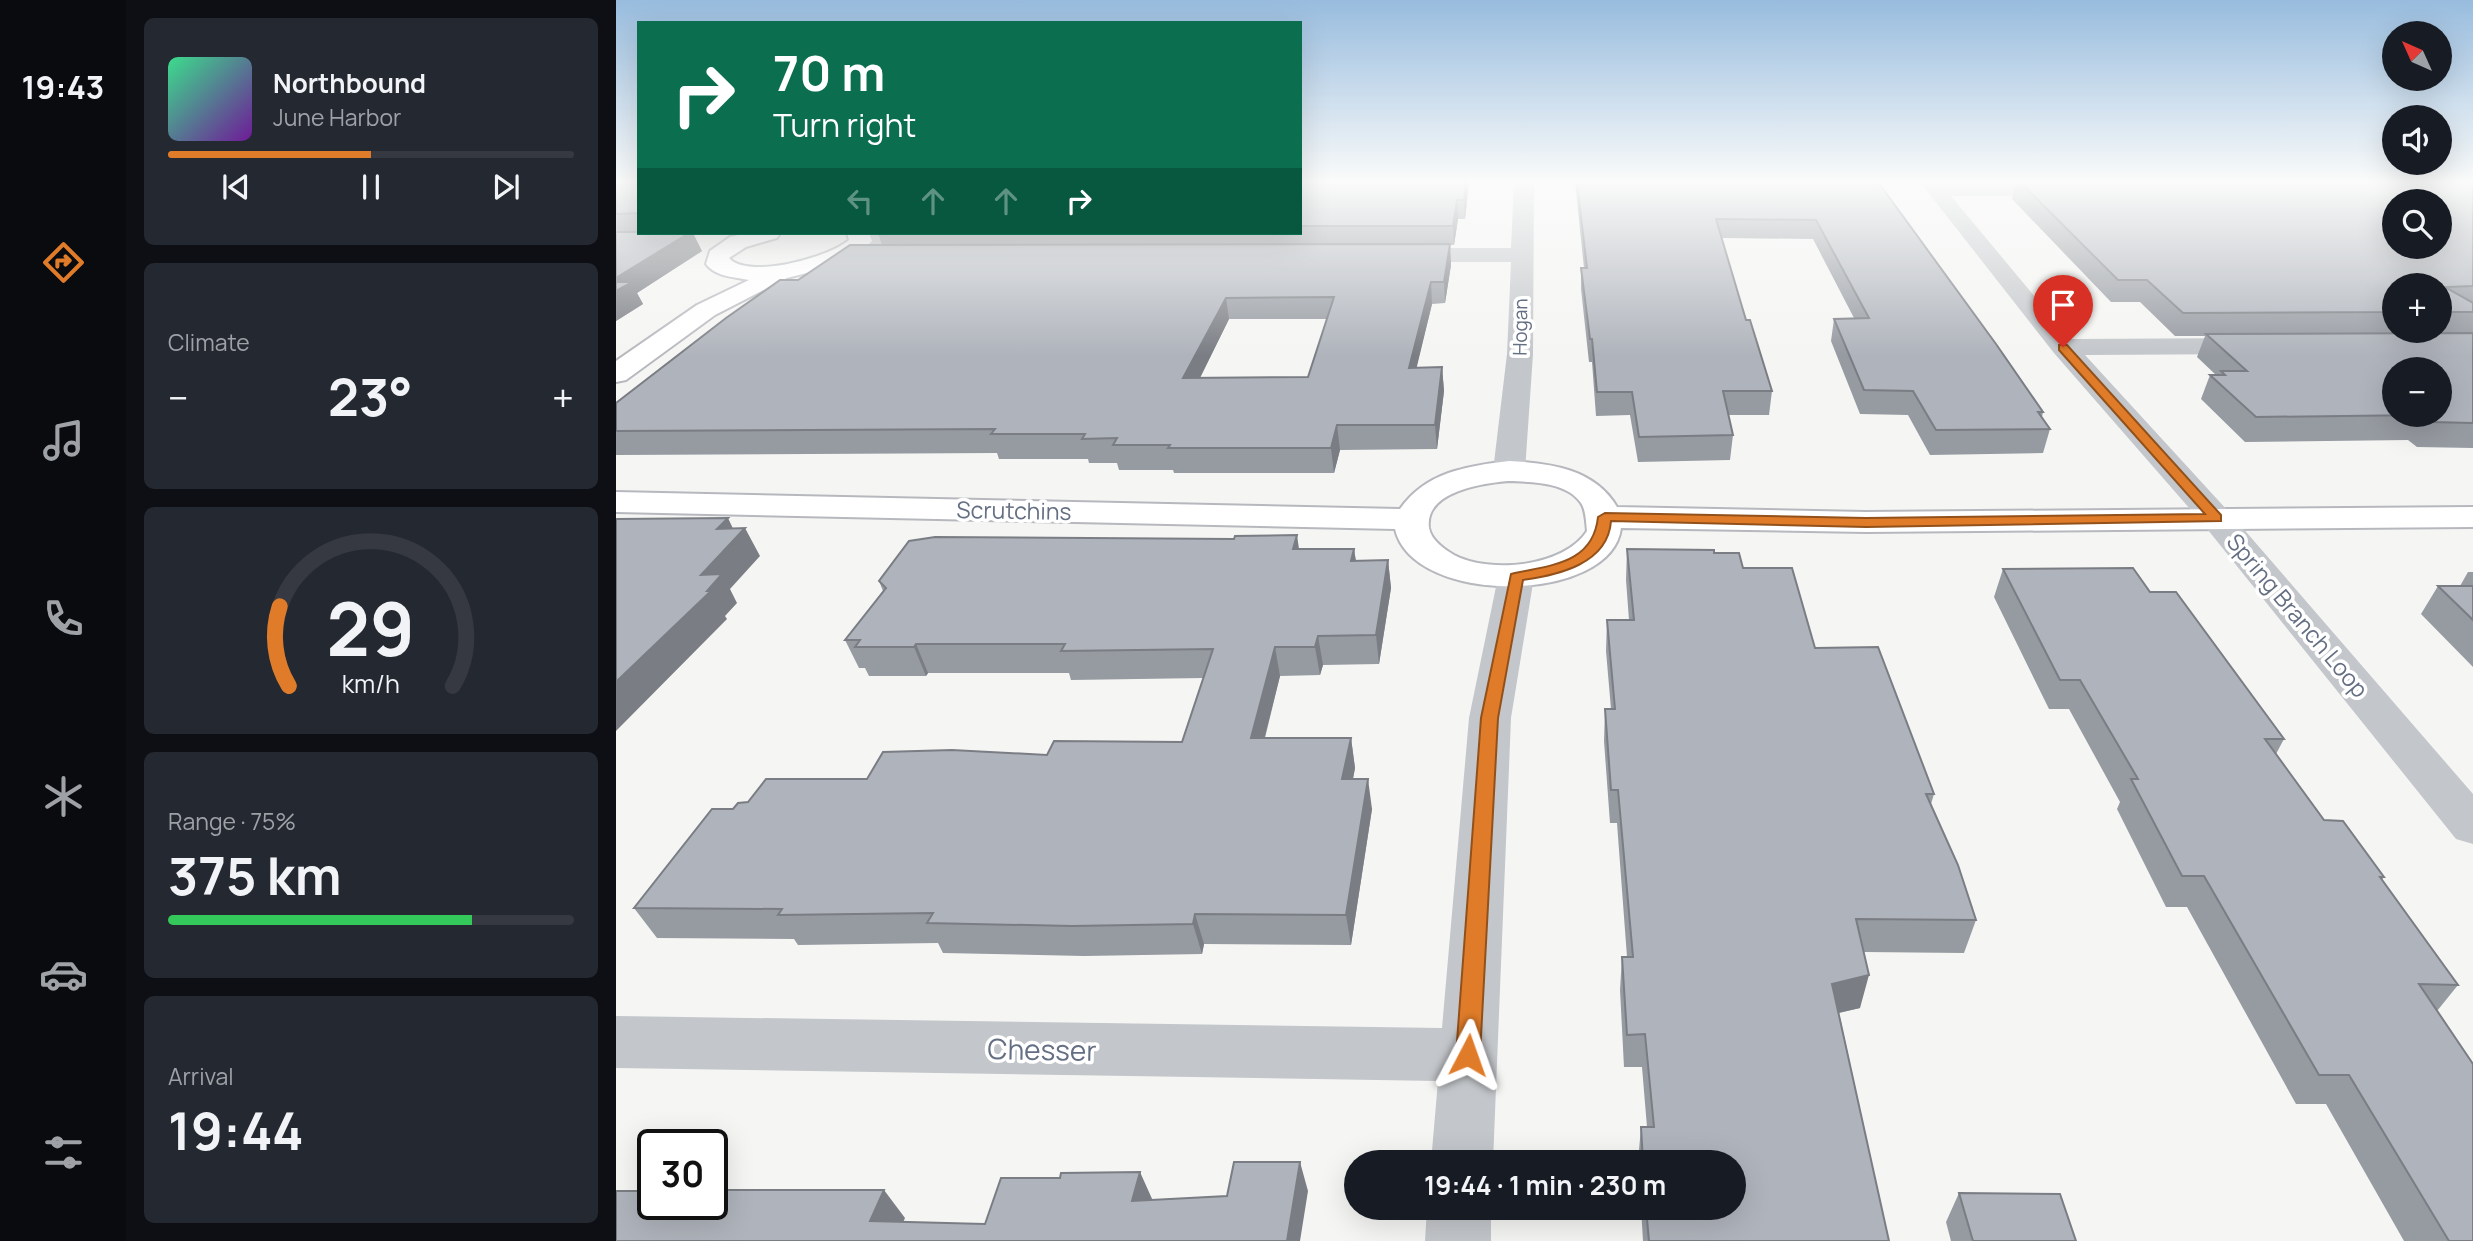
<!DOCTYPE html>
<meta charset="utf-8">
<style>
body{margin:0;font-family:Manrope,sans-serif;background:#242831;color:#f1f3f6;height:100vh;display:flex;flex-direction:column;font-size:26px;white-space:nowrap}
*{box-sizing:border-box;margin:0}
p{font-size:23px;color:#9ea1a6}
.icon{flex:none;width:38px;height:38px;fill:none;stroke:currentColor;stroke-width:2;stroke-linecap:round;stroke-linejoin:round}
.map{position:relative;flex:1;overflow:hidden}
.details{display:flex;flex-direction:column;gap:18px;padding:18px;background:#0d0f14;width:490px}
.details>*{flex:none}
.guide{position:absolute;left:21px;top:21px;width:665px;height:214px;border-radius:0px;box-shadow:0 7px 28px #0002;background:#0b6e4f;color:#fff;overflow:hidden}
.needle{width:46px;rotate:315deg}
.controls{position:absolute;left:1766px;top:21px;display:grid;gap:14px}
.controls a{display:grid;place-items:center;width:70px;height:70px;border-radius:50%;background:#171b24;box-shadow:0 7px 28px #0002;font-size:35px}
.speed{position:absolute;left:21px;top:1129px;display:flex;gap:14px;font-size:35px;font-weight:700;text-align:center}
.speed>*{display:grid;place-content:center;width:91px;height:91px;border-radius:50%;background:#171b24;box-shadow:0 7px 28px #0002;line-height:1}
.speed .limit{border:4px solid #111;border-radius:10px;background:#fff;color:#111}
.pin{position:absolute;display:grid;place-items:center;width:60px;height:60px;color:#fff;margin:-72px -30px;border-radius:50% 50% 50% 0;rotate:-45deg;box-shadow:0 0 7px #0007}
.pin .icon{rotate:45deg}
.me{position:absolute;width:77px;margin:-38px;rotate:4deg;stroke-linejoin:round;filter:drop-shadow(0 0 5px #0008)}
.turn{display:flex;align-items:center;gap:24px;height:147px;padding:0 21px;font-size:32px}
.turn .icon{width:91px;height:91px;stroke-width:2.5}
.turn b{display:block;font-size:49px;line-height:60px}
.lanes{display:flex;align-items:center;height:66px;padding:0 21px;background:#0003;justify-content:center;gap:35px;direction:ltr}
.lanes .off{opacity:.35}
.big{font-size:52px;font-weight:700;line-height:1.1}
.details .card{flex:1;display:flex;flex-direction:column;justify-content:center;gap:10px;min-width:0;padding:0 24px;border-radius:10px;background:#242831}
.details .dial{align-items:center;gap:0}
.dial svg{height:182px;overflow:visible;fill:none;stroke:#363941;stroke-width:7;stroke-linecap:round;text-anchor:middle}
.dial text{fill:#f1f3f6;stroke:none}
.song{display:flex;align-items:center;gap:21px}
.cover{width:84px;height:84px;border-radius:10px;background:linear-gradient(135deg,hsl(150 70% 55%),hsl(280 70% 35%))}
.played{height:7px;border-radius:4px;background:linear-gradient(90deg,#e07c29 50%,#363941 50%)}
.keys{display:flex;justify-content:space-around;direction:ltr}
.heat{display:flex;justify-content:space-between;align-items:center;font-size:38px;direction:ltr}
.charge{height:10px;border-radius:5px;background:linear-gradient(90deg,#34c759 75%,#363941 0)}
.trip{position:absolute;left:728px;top:1150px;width:402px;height:70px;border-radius:35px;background:#171b24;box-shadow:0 7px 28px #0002;font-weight:700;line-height:70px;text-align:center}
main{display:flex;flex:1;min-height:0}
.tabs{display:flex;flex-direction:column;width:126px;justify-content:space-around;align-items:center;background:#090b0e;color:#9ea1a6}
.tabs .icon{width:49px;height:49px}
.tabs .on{color:#e07c29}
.tabs b{font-size:32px;color:#f1f3f6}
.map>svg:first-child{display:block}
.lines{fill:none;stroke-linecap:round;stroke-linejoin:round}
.secondary-casing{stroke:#b6b8be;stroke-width:4}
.street{fill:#c3c6ca;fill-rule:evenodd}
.secondary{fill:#fff;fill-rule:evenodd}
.wall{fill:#969aa1;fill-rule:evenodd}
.shaded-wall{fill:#7a7d83}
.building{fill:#afb3bb;stroke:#7a7d83;stroke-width:2;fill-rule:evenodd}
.route{fill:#e07c29;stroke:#92511b;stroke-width:2}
.labels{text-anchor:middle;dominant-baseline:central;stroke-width:7;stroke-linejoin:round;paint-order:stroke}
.far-street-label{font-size:19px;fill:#656f83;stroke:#fff}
.street-label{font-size:23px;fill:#656f83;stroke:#fff}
.near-street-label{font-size:28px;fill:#656f83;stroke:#fff}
</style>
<main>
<nav class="tabs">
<b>19:43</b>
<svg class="icon on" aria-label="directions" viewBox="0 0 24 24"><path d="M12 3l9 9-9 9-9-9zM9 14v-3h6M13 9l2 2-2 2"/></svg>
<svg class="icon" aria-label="music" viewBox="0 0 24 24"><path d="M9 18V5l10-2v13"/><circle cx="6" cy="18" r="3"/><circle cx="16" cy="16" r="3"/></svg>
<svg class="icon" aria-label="phone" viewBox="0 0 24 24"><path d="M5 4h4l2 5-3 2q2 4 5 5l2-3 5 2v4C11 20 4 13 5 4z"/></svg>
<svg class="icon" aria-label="climate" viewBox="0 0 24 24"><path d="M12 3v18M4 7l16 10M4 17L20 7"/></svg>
<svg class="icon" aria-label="car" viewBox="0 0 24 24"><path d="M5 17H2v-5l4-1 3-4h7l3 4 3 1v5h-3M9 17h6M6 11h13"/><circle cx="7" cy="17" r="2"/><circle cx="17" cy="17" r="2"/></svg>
<svg class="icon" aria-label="filters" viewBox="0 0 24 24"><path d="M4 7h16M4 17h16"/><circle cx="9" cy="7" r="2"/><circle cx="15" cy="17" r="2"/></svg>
</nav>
<section class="details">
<div class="card">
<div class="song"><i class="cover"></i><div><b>Northbound</b><p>June Harbor</p></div></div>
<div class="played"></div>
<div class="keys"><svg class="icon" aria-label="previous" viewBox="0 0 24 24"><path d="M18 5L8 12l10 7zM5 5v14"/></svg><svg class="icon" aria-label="pause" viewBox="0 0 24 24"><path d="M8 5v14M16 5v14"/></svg><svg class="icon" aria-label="next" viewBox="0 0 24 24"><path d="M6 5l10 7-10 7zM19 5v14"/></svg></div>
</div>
<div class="card"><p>Climate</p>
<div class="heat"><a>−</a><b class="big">23°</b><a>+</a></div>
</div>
<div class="card dial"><svg viewBox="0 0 100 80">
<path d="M14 69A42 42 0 1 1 86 69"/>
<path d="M14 69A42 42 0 0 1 10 34" stroke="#e07c29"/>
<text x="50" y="56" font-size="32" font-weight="700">29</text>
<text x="50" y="72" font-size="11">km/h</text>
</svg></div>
<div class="card"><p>Range · 75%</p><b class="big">375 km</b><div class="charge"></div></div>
<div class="card"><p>Arrival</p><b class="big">19:44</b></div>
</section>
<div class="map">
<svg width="1857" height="1241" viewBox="0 0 1857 1241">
<rect width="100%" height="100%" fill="#f5f6f3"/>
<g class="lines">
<g class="secondary-casing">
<path id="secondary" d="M130,233H164L161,238L130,247L113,258C132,280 214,257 233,240L231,233H253L256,241L243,255L227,264L171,278L99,315L10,380L0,382V361L81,305L133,280C118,277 100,277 90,264L94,251L114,237Z
M893,461C934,463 979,469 1001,507L1250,512L1857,507V527L1250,532L1005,528C996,604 797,607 779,529L0,512V492L784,509C810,472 851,466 893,461ZM893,481C916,482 951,482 965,503C970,510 970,523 971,531C948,567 874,574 838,555C828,549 815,540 813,528C808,491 868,483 893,481Z"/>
</g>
<path class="street" d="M898,182H918L917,354L909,471L904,478L893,481L882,478L877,471L891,354L895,262H783L775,260L772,255L775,250L783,248H895Z
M1304,182L1458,186L1461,190L1458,194L1451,196H1335L1454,339L1637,338L1646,340L1650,346L1646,352L1637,354L1469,355L1612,511L1857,794V844L1840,839L1588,525L1438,353Z
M237,233H318L325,234L328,239L325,244L317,246L245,244L237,242L234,237Z
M900,566L913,569L918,577L895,718L877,1162H815L822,1081L0,1068V1016L826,1028L853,718L882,577L887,569Z
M811,1208H875V1241H809Z"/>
<use href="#secondary" class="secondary"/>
</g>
<path class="wall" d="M0,182H23V233L86,251L21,293L27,304L0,321Z
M684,182H853L849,219H842L838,245H834L835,265L829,303L816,304L800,368L826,367L828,391L821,449L724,450L718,473H558L557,470H503L501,463H473L472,459H383L381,453L0,455V431L182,280L266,245L262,233H684ZM613,319H711L692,377L584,378Z
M959,182H1262L1427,412L1426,417L1434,429L1427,453L1314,455L1292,415L1244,414L1215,341L1218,319L1238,318L1197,239L1106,238L1130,320L1156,391L1153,415H1112L1117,435L1114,460L1022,462L1014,415L980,416L976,362H973L965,289V268H968Z
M1400,182H1857V448L1801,447L1792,440L1629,442L1585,399L1594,375H1600L1581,357L1589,336H1559L1524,302H1495L1396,199ZM1778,285H1824V331H1778Z
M683,549H738L740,561L772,560L775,588L763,664L707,665L704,675L664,676L649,738H735L739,768L737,779L756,809L735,945L588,944L586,954L468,956L327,953L322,943L182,945L178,939L41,938L18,908L117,809L132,802L251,779L431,755L566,742L588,678L455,680L453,673H312L310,676H253L249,668H243L229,640L267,591L263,581Z
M1011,549L1098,553L1127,568L1199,648L1318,794L1315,804L1360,920L1348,953L1248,952L1244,1008L1223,1013L1273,1241H1027L1025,1208H1118V1162H1022L1025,1127H1031L1026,1067H1008L1004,990L1006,957H1011L1001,823H994L988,741L989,709H995L990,651L991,620H1013L1010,580Z
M1387,569L1534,592L1668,739L1660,754L1708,820L1768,877L1766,880L1842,985L1821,1011L1857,1241H1788L1710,1104H1680L1571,907H1550L1501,809L1504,802L1453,709H1433L1378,597Z
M1852,572H1857V667L1805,614L1822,586H1844Z
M1343,1193L1460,1241H1335L1330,1222Z"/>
<path class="shaded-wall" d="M850,182H853L849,219L848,200Z
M841,200L842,219L838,245L837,226Z
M73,233H77L86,251L21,293L27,304L0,321V278Z
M834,244L835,265L829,303L828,282Z
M815,282L816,304L795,391L793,368Z
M610,298L613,319L572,402L567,378Z
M826,367L828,391L821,449L819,425Z
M721,425L724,450L718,473L715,448Z
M112,518L121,537L129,528L144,556L114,589L121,603L109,616L111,619L0,731V682L85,575L101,529Z
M681,535L685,563L677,549Z
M738,549L742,576L735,561Z
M772,560L775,588L763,664L760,635Z
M702,636L707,665L704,675L699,647Z
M300,644L312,673L310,676L298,647Z
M659,647L664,676L641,767L635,738Z
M735,738L739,768L731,809L726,779Z
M752,779L756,809L735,945L730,915Z
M579,914L588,944L586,954L577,924Z
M1253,975L1244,1008L1208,1016L1216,984Z
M684,1162L692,1191L684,1241H671Z
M524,1172L537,1201H516Z
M268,1190L289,1218L279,1241L254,1221Z"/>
<path class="building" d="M0,182H23V213L0,214Z
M684,182H850L848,200H841L837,226H684Z
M961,182H1262L1380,344L1427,412H1422L1434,429L1320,430L1297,391L1248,390L1218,319L1253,318L1200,220L1100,219L1130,320H1134L1156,391H1107L1117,435L1023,437L1016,392H981L976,339H974L965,268H971Z
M1404,182H1857V286L1829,287L1857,303V312H1824V285H1778V312L1567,313L1531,280H1502ZM1778,201H1824V247H1778Z
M0,232H23V233H73L0,278Z
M834,244L828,282H815L793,368L826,367L819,425H721L715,448H552L554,445H497L501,438L466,439L469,434H375L379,429L0,431V403L110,318L164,280H182L234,245ZM718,297L692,377L567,378L610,298Z
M0,282H16L0,291Z
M1857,333V423L1814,422L1805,415L1640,417L1594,375H1609L1605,371H1631L1590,334ZM1778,369H1824V415H1778Z
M112,518L101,529L129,528L85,575L106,574L91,591H95L0,682V519Z
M681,535L677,549H738L735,561L772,560L760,635L702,636L699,647H659L635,738H735L726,779H752L730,915L579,914L577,924L456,926L311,923L317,913L162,915L166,909L18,908L96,809H117L122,803L132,802L150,779H251L267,752L336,750L431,755L438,741L566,742L597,649L445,651L449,644H300L298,647H239L244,640H229L270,588L263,581L293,541L319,537L618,539L619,536Z
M1011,549L1098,550V553H1123L1127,568H1176L1199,648L1262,647L1318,794H1310L1342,865L1360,920L1240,919L1253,975L1216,984L1273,1241H1033L1030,1208H1118V1162H1027L1025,1127H1038L1029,1034L1011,1035L1006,957H1017L1002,790H995L989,709H999L991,620H1018Z
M1517,568L1534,592H1560L1668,739H1649L1708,820L1727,821L1768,877H1764L1842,985L1803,984L1857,1064V1241H1833L1733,1075H1703L1588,876H1566L1515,779H1522L1464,680H1444L1387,569Z
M1822,586H1857V620Z
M618,1162H684L671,1241H0V1191H37V1204H96V1190H268L254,1221L369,1224L385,1178H444L445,1173L524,1172L516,1201L611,1196Z
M1343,1193L1444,1194L1460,1241H1357Z"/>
<linearGradient id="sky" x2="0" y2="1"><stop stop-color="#98bcde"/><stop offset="0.51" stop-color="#fafbfa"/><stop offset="1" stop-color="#fafbfa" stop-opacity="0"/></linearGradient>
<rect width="1857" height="356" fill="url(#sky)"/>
<path class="route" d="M1443,345H1451L1605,515V521L1250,527L995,521C992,564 942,575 907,580L882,718L864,1055L860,1063L852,1066L844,1063L840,1055L865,718L895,574C932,565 977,565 982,517L989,513L1250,518L1589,514L1443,350Z"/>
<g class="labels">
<g class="far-street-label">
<text transform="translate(904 327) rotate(-89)">Hogan</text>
</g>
<g class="street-label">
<text transform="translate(398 510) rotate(1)">Scrutchins</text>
<text transform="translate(1682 615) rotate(50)">Spring Branch Loop</text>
</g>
<g class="near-street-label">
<text transform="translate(426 1049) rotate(1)">Chesser</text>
</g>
</g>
</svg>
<div class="controls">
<a><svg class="needle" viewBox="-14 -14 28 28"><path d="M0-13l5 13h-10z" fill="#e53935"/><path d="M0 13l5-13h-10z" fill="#9ea1a6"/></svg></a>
<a><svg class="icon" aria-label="sound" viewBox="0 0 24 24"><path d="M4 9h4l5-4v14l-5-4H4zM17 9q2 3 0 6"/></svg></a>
<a><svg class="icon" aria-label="search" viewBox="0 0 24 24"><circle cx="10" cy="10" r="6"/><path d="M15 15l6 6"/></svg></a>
<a>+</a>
<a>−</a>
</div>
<div class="speed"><div class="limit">30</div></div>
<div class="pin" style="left:1447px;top:347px;background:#d93025"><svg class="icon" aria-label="arrive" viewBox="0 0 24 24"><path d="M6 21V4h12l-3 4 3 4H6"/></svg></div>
<svg class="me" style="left:852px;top:1055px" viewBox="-20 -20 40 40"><path d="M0-17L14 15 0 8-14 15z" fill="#e07c29" stroke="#fff" stroke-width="4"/></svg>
<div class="trip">19:44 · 1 min · 230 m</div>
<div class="guide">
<div class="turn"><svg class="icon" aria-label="right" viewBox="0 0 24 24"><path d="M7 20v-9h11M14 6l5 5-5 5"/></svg><div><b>70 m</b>Turn right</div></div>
<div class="lanes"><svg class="icon off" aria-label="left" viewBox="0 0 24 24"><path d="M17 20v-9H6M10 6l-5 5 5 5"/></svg><svg class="icon off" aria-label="ahead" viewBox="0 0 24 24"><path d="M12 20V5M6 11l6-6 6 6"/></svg><svg class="icon off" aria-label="ahead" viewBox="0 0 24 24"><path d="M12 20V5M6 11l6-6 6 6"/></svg><svg class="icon" aria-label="right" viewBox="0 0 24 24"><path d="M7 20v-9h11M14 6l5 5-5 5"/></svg></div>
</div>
</div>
</main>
